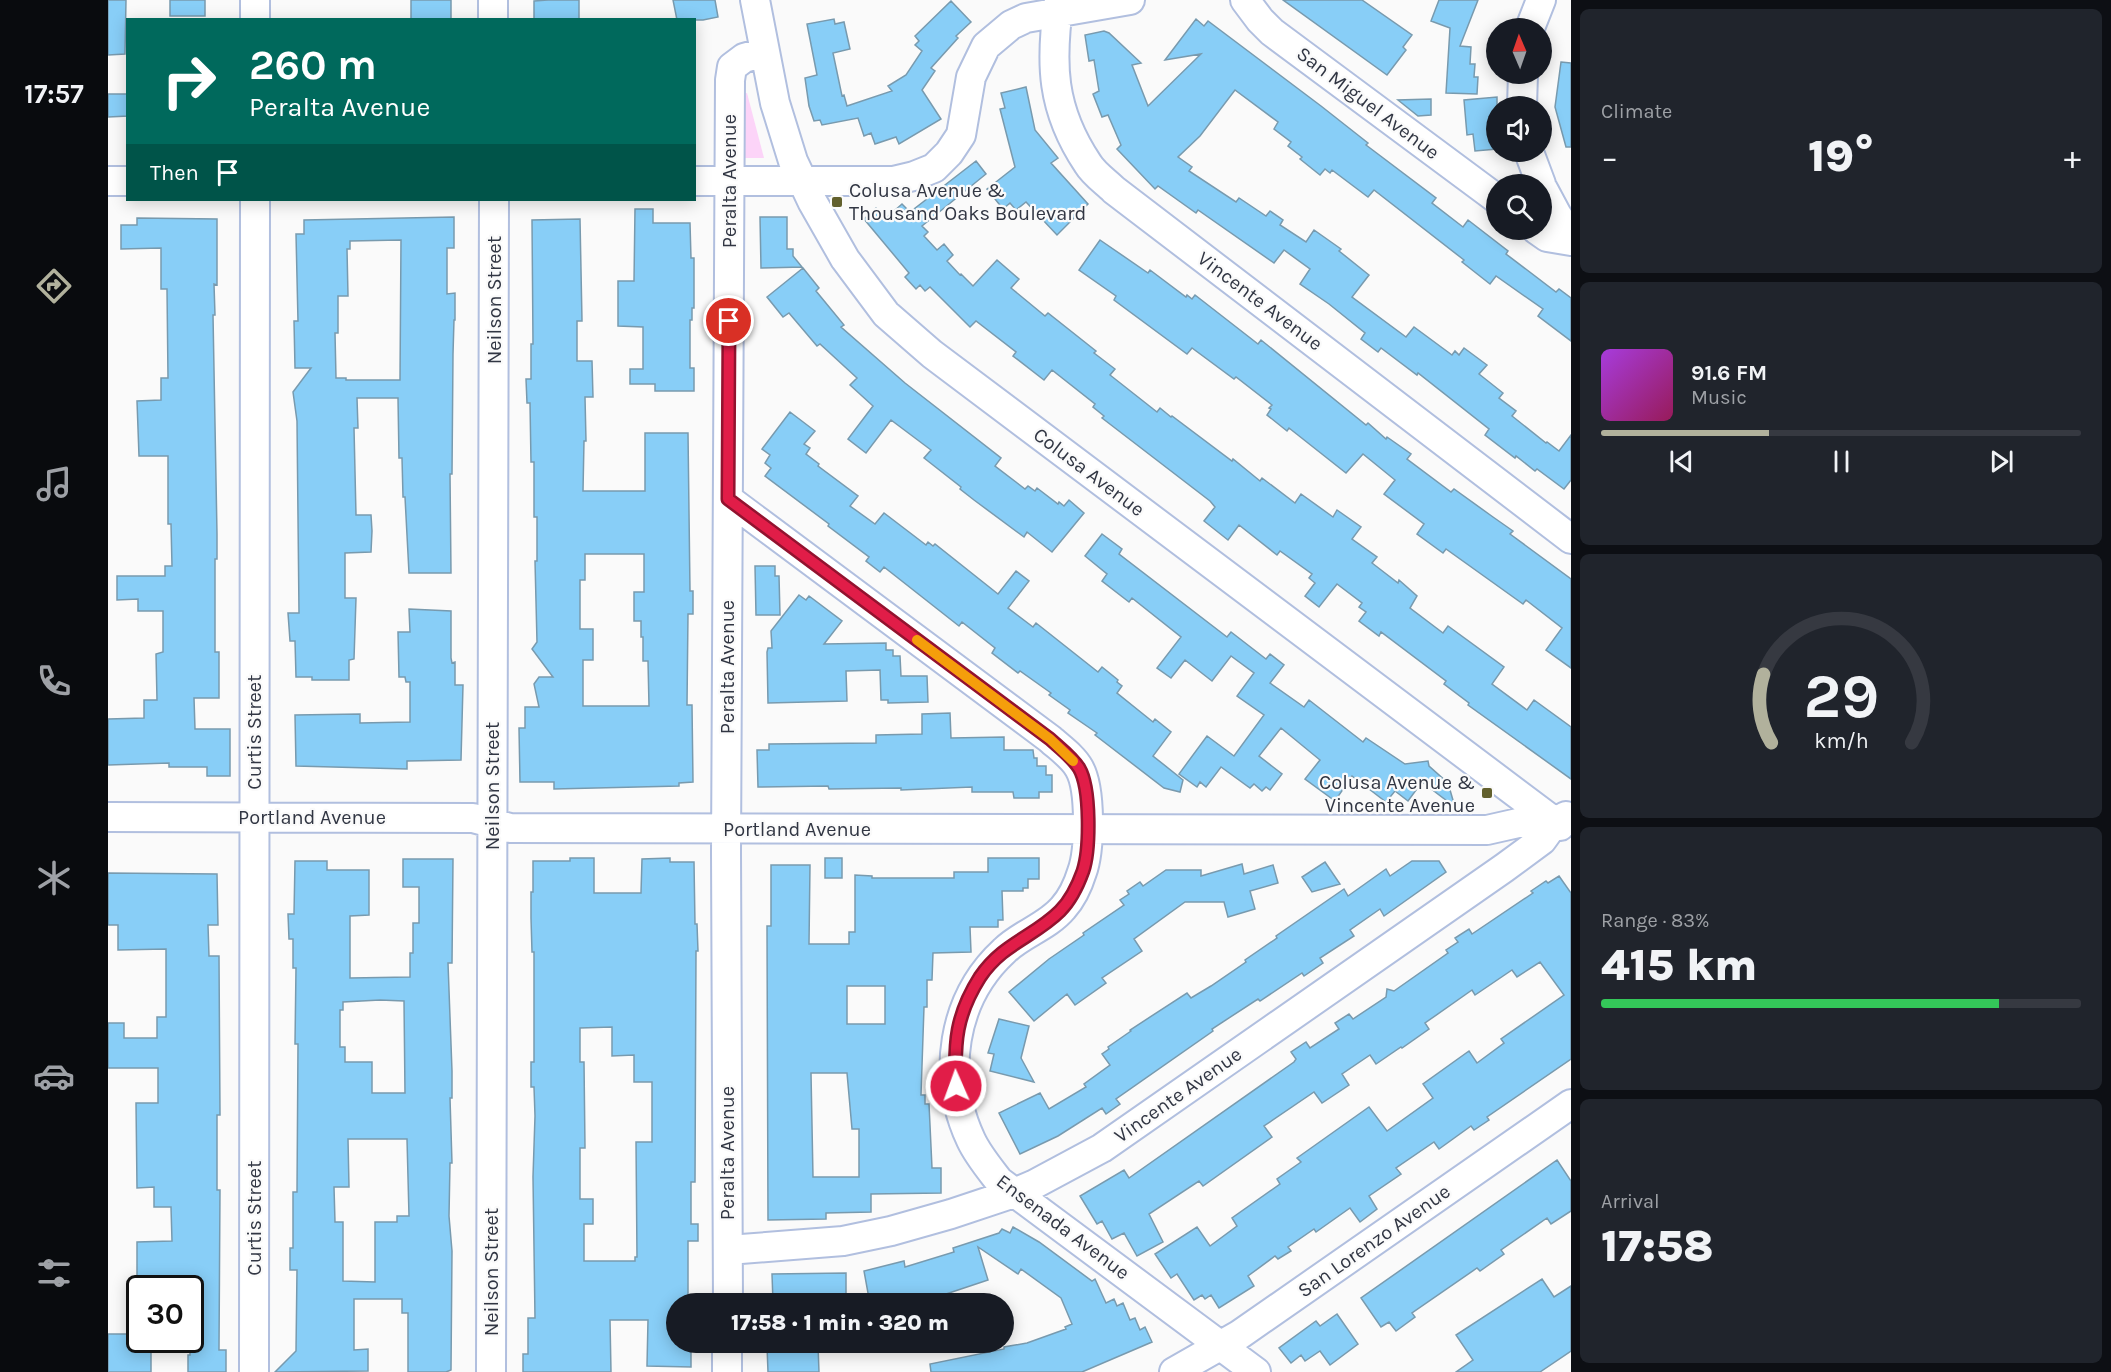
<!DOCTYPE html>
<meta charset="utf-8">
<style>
body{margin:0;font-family:Karla,sans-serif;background:#20242c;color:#f1f3f6;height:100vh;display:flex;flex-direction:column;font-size:22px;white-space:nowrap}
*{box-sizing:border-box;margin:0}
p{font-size:20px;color:#9ea1a6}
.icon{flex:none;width:33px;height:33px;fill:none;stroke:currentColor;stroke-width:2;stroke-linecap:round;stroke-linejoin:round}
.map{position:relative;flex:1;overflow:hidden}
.drawer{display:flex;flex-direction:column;gap:9px;padding:9px;background:#0d0f14;width:540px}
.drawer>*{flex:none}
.top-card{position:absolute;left:18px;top:18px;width:570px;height:183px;border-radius:0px;box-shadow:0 3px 15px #0003;background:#00695c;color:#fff;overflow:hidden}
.needle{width:39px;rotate:358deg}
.controls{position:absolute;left:1378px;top:18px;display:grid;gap:12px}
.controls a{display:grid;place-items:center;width:66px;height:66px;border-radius:50%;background:#171b24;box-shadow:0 3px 15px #0003;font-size:30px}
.speed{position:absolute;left:18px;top:1275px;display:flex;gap:12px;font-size:30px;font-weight:700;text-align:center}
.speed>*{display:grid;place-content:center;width:78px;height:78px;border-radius:50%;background:#171b24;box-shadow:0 3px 15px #0003;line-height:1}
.speed .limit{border:3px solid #111;border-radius:9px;background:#fff;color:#111}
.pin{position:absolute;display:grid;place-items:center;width:51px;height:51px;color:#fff;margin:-26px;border:3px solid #fff;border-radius:50%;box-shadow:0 2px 6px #0007}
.me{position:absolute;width:66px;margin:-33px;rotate:358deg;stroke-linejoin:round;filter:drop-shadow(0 0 4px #0008)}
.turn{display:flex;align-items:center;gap:21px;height:126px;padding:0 24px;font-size:27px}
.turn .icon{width:78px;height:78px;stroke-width:2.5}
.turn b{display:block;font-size:42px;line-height:51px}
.then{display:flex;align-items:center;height:57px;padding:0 24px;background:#0003;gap:12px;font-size:22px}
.big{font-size:45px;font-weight:800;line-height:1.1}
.drawer .widget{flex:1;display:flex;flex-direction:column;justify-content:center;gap:9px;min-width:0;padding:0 21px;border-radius:9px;background:#20242c}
.drawer .dial{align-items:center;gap:0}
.dial svg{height:156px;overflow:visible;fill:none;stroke:#363941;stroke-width:7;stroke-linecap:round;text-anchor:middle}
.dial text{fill:#f1f3f6;stroke:none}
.song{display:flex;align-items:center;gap:18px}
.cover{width:72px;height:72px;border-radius:9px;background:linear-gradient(135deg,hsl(280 70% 55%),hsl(330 70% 35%))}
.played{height:6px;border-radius:3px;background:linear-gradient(90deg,#b1b19c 35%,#363941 35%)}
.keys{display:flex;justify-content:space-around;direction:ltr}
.heat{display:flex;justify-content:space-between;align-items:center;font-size:33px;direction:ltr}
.charge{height:9px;border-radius:4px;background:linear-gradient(90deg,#34c759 83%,#363941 0)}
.trip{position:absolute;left:558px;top:1293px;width:348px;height:60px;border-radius:30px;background:#171b24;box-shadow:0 3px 15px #0003;font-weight:800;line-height:60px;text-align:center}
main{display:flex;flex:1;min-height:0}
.tab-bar{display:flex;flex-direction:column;width:108px;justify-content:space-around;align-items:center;background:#090b0e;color:#9ea1a6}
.tab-bar .icon{width:42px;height:42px}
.tab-bar .selected{color:#b1b19c}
.tab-bar b{font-size:27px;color:#f1f3f6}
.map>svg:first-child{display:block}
.green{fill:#fcd4f8}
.building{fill:#88cef7;stroke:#789aae;stroke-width:1.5;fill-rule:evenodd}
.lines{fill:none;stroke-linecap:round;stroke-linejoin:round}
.minor-casing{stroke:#b1bfdf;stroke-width:32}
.minor{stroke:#fff;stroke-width:28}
.route-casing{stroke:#92132f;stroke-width:15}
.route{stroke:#e11d48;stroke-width:10}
.slow{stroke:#f59e0b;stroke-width:10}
.poi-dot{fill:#62602d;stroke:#fafafa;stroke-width:2}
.labels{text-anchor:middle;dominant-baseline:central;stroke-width:4.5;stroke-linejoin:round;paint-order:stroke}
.street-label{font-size:20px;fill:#313643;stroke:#fafafa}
.poi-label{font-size:20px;fill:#313643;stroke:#fafafa;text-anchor:start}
</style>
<main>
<nav class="tab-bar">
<b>17:57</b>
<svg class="icon selected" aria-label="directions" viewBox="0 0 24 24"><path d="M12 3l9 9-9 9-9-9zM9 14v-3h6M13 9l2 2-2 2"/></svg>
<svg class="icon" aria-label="music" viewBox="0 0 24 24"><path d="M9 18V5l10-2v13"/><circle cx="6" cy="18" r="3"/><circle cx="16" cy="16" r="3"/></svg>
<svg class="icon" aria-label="phone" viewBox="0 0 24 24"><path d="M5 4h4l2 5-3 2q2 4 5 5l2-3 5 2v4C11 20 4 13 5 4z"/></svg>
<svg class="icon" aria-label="climate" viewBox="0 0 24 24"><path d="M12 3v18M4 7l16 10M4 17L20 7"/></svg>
<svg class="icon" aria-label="car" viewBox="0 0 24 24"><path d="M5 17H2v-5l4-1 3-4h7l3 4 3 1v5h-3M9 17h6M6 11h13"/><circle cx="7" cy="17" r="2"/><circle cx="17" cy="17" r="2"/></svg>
<svg class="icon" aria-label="filters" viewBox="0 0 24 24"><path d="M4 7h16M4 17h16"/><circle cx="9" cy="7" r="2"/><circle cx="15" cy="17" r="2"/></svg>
</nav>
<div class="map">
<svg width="1463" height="1372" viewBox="0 0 1463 1372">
<rect width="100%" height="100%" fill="#fafafa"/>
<path class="green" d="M639,93L656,158H637L635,94Z"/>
<path class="building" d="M0,0H18L17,54L0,55Z
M62,0H97V16H62Z
M303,0H343V19H303Z
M440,0H471V20H426V1Z
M565,0H607L610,17L595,20H569Z
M1175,0H1254L1304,35L1295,47L1298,50L1279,75Z
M1331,0H1370L1352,46L1363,47L1362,64H1367L1366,77H1370L1369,94L1338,93L1342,28L1323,21Z
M843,1L863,22L848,36L850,38L823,68L827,71L814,90L833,119L791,144L788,137L767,144L763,133L756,136L750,118L714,125L712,120L706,121L701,106L697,78L709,75L699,24L726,19L727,24L736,22L742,49L725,53L734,96L736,95L739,106L784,91L780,86L798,75L814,51L807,45L811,41L807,36Z
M1088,19L1096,26L1100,21L1213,106L1260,143L1258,145L1328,198L1324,203L1355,227L1360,220L1400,251L1398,254L1448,292L1451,289L1463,298V341L1430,316L1435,309L1388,276L1382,284L1354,262L1356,260L1266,190L1260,197L1224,170L1222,173L1217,169L1212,175L1192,159L1194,157L1180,146L1183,142L1166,129L1170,122L1127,90L1092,136L1070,157L1084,167L1081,171L1128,202L1131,198L1158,216L1162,211L1175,220L1172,225L1198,242L1206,230L1233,249L1231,251L1261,275L1244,297L1298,337L1306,327L1344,355L1347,351L1351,355L1356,348L1379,365L1371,374L1395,393L1391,398L1408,411L1404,416L1438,443L1439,442L1451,451L1463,435V480L1456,489L1429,469L1427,471L1408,456L1407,458L1377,435L1381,429L1310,373L1309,375L1273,348L1270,352L1253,339L1257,333L1221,304L1192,284L1202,269L1176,250L1166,263L1090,210L1088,213L1050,186L1047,189L1009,149L1013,145L1000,115L994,117L985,94L991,91L986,60L981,61L977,35L996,31L1001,33L1033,63L1024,65L1040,106L1093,54L1057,60Z
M1453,62L1463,63V147H1458L1447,107Z
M918,87L927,130L950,158L943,163L980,204L949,235L918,202L908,210L902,203L895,209L879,189L907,167L892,109L897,108L893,93Z
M0,94H20V116L0,117Z
M1389,97V149L1367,151L1365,134L1359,135L1356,100Z
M1323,99V115L1310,116L1290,100Z
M868,161L878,174L814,226L820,232L816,236L829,250L836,244L845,255L839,261L852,275L853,274L865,286L889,260L911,279L903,288L937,316L940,313L988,351L986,353L1007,369L1002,375L1049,412L1052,408L1063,417L1064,416L1124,461L1125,459L1152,481L1154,478L1187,503L1193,494L1225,517L1229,510L1253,527L1244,539L1269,557L1264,563L1290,583L1291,580L1309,596L1302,608L1335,633L1340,626L1396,667L1384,684L1419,710L1426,700L1463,727V779L1360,705L1361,703L1336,684L1338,681L1273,632L1271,636L1251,621L1258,612L1251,607L1254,603L1229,584L1211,607L1197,596L1207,583L1201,578L1204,574L1172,551L1169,555L1131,525L1120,540L1096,521L1107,507L1102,501L994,418L996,416L985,407L987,404L944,370L936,380L905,356L908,352L868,321L862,327L822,287L817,291L812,285L808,289L797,277L801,273L756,219L768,208L777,219L794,204L802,212Z
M527,209H545V223H582L583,258H586V308H584V320H582V368H586V391H547V384H522V369H535V327L510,326V281H526Z
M346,217V248H339V294L347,293V320H346L345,354L344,474H342L343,573H301L297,497H295L294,458H291L290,398H249L250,428H246L248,515H263L264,531L263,552L237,553V598H248L246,659L241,660V680H204V677H188L187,641H182L180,613H191L189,421L185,392L203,368H187L186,321H190L188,234H196V220ZM293,240L292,380H238V378H228L227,333H230V296H240L239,249H242V241Z
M652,217H679V249H685V256L694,267L653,268Z
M29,218L109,219V285L106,284L107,315H105L109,534V559H107V652H111V698H86L87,729H122V776H99V767H61V763L0,765V719L36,718V700H49L48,654L55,652V611H30V599L9,600V576H57V566H64L63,524H60V456H31L29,401L53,400V378H60L59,289H53V248L13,249V225H29Z
M472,219L474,321H469V361H484L485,397H477L478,441H476L475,491H537V433H580L582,591H585V614H580L579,705H584L585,782L571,783V786L446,789V782H412L411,728H417V707H431L426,684L431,677H445L424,649L429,642L427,561H429V517H426V462H423L422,403H419L418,379H423V344H425L424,220ZM477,554H536V592H526V621H533V637H535V661H540L541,706H475V660H485V629H472V580H477Z
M992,240L1040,273L1042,270L1078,297L1079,295L1084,299L1087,295L1150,344L1153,340L1258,425L1260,423L1278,439L1279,437L1303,454L1299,459L1343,492L1346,489L1385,517L1405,531L1402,534L1463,579V668L1438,650L1454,628L1418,600L1415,604L1338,549L1335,553L1309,534L1316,524L1276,494L1287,480L1255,454L1238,473L1181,428L1179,431L1159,415L1163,409L1161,408L1164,405L1128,377L1126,379L1084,348L1079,354L1006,300L1008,296L971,270Z
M695,268L711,288L708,291L736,325L733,327L797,383L893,458L887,466L917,489L920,486L927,491L929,488L950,504L951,502L956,506L961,500L976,513L944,552L919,532L916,537L866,500L852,489L853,487L816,458L823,450L783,420L758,453L740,439L765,406L742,385L749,378L712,344L709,346L681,313L675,317L659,297Z
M682,412L707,431L696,444L702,448L698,454L711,464L710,466L750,496L742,506L767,524L776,513L818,545L820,542L825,546L827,544L890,594L908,571L921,581L900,608L925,627L928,623L990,672L994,667L1010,680L1009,682L1014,686L1009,693L1045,722L1047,719L1063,732L1045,756L1075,780L1072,792L1056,788L987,735L989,733L960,713L962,710L941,695L943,693L912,671L910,673L884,653L887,648L854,622L851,626L776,567L772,572L758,561L761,557L720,526L721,524L657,476L663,468L657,463L662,455L654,449Z
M994,534L1014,549L1011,554L1119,637L1123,632L1158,659L1162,654L1176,665L1162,683L1196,707L1201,700L1255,742L1258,738L1297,764L1320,761L1321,766L1340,783L1347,807L1314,782L1300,801L1287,791L1278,802L1244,776L1227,801L1197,779L1212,760L1173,728L1151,756L1174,774L1162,790L1158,787L1154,791L1146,784L1142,788L1113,767L1098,787L1092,782L1089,787L1071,774L1099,736L1126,756L1156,715L1129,696L1146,673L1123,656L1104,681L1077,660L1063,678L1049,668L1073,637L1024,598L1021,602L994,581L999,574L977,556Z
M647,566H667V576H671L672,615H648Z
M691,595L698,600L701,596L734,621L716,644L778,643V650H785V656H792L793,676H819L820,702L780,703V700H773L772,670L738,671L739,701L660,703L659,652L660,648H664L663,631Z
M301,609L343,611V658L344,663L347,662V685H355L353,760L299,761V769L188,766L187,715L252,714V723L302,722V682H298L297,677H291L290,632H302Z
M842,713L843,738L896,737V750H925L926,758H929V766H938V775H944V792H931V798H906L905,792H864V787L793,790V788L721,789L720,786L650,787L649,750H661V744L768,743V735L814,734V714Z
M462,858H486V893H533L534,859L562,858V862H586L587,924H589L590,951H588L587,1182H583V1224H590V1241H580V1304H568V1342H583V1367L539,1366L540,1320H502L503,1372H415V1354H420V1318H427L425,1177L427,1116L426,1087H423V1062H426V952H424L423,918V892H425V861H462ZM504,1027V1056L526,1055V1082H544V1142H528L529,1257H527V1261H476V1224H485V1199H472V1148H477L476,1062H472V1028Z
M717,858H734V878H717Z
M880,858H931V879H920V888H915V891H894L895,920H890V927H862L863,952L825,953L824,980H819V1007H816L813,1095H817V1104H821L824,1168H833V1193L763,1194V1212L718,1213V1219L660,1220L659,926H663V865H702L701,944H741V932H747V875L764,876V878H846V872H880ZM739,986H777V1024H739ZM703,1073H739L744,1129H751V1177H705Z
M295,859H345L344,963H340L344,1071V1098H342L344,1163H342L341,1216L344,1251L343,1370L338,1372H300V1313H294V1299H246V1350L260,1349V1371L167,1372L188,1351L189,1270H182V1248H185V1192H189L190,1044H187L188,968H185V939H181L180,914H186L187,861H219V870H261V915L242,916V978L302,977V953H305V923H311V887H295ZM272,1000L296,1001L297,1093H264V1062H237V1047H232V1010H235V1002ZM240,1139H299L301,1216H289V1222H267V1282L235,1281V1222H227L226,1187H241Z
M1304,861H1331L1338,872L1276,916L1272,909L1242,930L1246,936L1212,958L1215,963L1196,976L1194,973L1152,1001L1150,999L1104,1029L1105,1031L1008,1099L1012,1104L998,1114L994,1108L950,1136L912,1154L891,1113L932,1093L941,1109L978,1087L976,1084L1002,1065L994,1054L1001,1049L1000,1047L1023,1031L1022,1030L1079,993L1083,998L1103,986L1138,962L1137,960L1169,938L1168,936L1236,889L1240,896L1278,869L1282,876Z
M1217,862L1232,884L1204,892L1194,877Z
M1134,864L1136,874L1165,865L1170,883L1142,891L1147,909L1120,917L1116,902H1077L1026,939L1034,951L994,978L998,983L967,1005L959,994L926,1021L901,992L941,959L976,935L975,933L1016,905L1012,900L1021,894L1019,891L1032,882L1035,886L1058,870H1093V876Z
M0,873L109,874L110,925H100L101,956H111L112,1115H109V1190H112L111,1350H118V1372H80V1355H82V1288H29V1242L64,1241L63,1207H46V1187L29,1188L28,1103H50V1068H0V1023H16V1038H49V1017H58V949L10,950V925H0Z
M1451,876L1463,893V1059L1379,1117L1381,1120L1366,1130L1363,1126L1331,1149L1326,1142L1288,1168L1293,1174L1261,1196L1269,1209L1252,1222L1242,1208L1208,1232L1206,1229L1180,1247L1183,1251L1170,1259L1167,1256L1140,1276L1146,1286L1111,1308L1103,1295L1097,1299L1094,1295L1086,1300L1069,1274L1063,1278L1047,1254L1089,1227L1102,1246L1129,1226L1124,1218L1172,1184L1169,1179L1193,1162L1189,1158L1261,1107L1279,1131L1325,1098L1315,1084L1361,1051L1369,1063L1396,1043L1393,1039L1456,995L1432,962L1409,977L1404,970L1367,995L1364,990L1317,1023L1321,1029L1294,1048L1293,1047L1268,1064L1262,1055L1234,1074L1241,1085L1214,1103L1206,1092L1156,1126L1164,1137L1095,1186L1091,1181L1041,1214L1055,1242L1029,1256L1016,1233L1004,1239L994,1221L989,1224L972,1196L1016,1170L1021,1178L1186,1062L1188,1059L1183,1052L1198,1042L1202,1048L1231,1029L1227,1023L1241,1014L1245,1019L1278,997L1279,989L1286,991L1340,953L1338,950L1350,942L1347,938L1361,929L1364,934L1425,893L1423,891L1438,881L1440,883Z
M891,1019L921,1026L913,1058L926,1082L882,1071L886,1054L880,1053Z
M1449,1160L1463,1181V1211L1443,1224L1439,1218L1393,1250L1396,1254L1372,1271L1369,1268L1304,1313L1307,1317L1288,1331L1281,1322L1273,1327L1253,1298Z
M905,1227L931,1242L984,1281L987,1279L998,1303L1006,1299L1009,1306L1015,1303L1022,1320L1027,1318L1032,1330L1037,1327L1044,1342L974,1372H823L822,1364L896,1349V1347L919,1343L958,1329L957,1327L964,1324L953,1298L913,1269L910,1274L870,1247L880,1280L838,1294L841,1304H762L756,1271L796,1261L797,1267L846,1252L845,1248L891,1233L894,1229L902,1233Z
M738,1273V1302H665L664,1274Z
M1434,1279L1446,1297L1463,1286V1351L1432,1372H1348L1365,1360L1348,1335Z
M1229,1314L1250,1344L1222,1365L1212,1351L1197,1361L1193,1355L1183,1363L1171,1348L1208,1321L1212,1326Z
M0,1334H32V1340H43V1372H0Z
M710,1345L711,1372H660L659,1346Z"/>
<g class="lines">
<g class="minor-casing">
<path id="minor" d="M385,0V20
M647,0L667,103L685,161L704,201L737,259L778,314L824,354L1452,826
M951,0C942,63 943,109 980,164C986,174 998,182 1006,190L1463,539
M1137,0L1152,20L1164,32L1389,199
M147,20V0
M1422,28L1433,0
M1414,106L1415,74
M1421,152L1433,184
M0,181H20
M586,181H785L806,176L826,168L841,153L853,135L863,77L878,46L903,25L918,18L1022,0
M1434,187L1449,215L1463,236
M1429,230L1439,237L1463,241
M620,499L942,739C952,748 965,757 971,768C983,788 982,850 974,872C970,885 964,898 955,908C939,927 913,934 896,951C844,999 833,1076 863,1140C870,1155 881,1168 891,1181L1148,1372
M0,817L365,818L402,828L1379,830L1410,823L1447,822
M620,1250L735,1241L783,1231L843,1214L906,1193L925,1185L994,1148L1396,868L1434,840L1447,822L1458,816
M620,1304L618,852L622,80L624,67L636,58L657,52
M146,1372L147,200
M383,1372L386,200
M619,1372V1342
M1066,1372L1131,1335L1463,1104"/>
</g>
<use href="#minor" class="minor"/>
</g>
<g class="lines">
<g class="route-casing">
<path id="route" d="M621,321L620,499L942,739C952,748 964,757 971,768C983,788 982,850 975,871C970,885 963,900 952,911C926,937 895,943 872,977C848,1015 846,1042 848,1086"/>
</g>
<use href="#route" class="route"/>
<path class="slow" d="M809,640L942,739L965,761"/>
</g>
<g class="poi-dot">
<rect x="723" y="196" width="12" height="12" rx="3"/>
<rect x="1373" y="787" width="12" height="12" rx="3"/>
</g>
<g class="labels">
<g class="street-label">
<text transform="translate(1260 103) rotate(37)">San Miguel Avenue</text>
<text transform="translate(621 181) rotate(-90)">Peralta Avenue</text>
<text transform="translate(386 300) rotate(-90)">Neilson Street</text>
<text transform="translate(1152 301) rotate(37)">Vincente Avenue</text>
<text transform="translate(981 472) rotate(37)">Colusa Avenue</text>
<text transform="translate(619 667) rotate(-90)">Peralta Avenue</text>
<text transform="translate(146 732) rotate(-90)">Curtis Street</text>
<text transform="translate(384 786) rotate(-90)">Neilson Street</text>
<text x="204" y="817">Portland Avenue</text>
<text x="689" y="829">Portland Avenue</text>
<text transform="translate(1070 1095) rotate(-35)">Vincente Avenue</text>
<text transform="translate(619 1153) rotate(-90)">Peralta Avenue</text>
<text transform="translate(146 1218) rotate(-90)">Curtis Street</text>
<text transform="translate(955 1227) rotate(37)">Ensenada Avenue</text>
<text transform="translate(1266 1241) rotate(-35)">San Lorenzo Avenue</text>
<text transform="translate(383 1272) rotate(-90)">Neilson Street</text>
</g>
<g class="poi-label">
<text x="741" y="190">Colusa Avenue &amp;<tspan x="741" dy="23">Thousand Oaks Boulevard</tspan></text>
<text x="1367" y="782" text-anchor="end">Colusa Avenue &amp;<tspan x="1367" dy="23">Vincente Avenue</tspan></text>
</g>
</g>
</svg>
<div class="controls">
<a><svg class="needle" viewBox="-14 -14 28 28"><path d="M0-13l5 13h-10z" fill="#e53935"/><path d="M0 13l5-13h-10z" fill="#9ea1a6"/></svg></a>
<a><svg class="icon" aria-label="sound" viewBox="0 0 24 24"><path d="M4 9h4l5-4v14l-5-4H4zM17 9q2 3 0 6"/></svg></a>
<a><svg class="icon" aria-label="search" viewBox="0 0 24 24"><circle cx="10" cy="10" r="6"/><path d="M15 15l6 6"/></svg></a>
</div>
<div class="speed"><div class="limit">30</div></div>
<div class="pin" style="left:621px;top:321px;background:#d93025"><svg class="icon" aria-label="arrive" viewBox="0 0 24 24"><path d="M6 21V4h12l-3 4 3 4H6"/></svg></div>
<svg class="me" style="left:848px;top:1086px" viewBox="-20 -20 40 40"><circle r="17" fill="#e11d48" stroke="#fff" stroke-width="3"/><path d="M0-11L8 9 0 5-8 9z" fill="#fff"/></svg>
<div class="trip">17:58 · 1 min · 320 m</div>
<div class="top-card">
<div class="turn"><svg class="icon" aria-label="right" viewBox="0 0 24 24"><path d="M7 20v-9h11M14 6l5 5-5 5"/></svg><div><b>260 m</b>Peralta Avenue</div></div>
<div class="then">Then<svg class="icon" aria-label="arrive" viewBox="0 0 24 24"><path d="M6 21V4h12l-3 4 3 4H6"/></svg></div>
</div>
</div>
<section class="drawer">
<div class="widget"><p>Climate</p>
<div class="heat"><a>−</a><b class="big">19°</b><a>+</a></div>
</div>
<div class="widget">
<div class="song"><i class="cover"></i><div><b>91.6 FM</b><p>Music</p></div></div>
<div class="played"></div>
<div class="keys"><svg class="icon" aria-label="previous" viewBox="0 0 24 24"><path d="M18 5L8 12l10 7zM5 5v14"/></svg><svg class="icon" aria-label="pause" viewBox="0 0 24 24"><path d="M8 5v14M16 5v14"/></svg><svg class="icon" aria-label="next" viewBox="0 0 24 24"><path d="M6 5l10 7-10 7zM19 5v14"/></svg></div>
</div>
<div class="widget dial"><svg viewBox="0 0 100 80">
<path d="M14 69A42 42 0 1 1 86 69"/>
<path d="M14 69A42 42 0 0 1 10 34" stroke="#b1b19c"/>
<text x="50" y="56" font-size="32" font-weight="700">29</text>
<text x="50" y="72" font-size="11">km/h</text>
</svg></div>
<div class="widget"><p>Range · 83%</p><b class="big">415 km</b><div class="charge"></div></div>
<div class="widget"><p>Arrival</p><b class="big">17:58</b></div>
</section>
</main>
